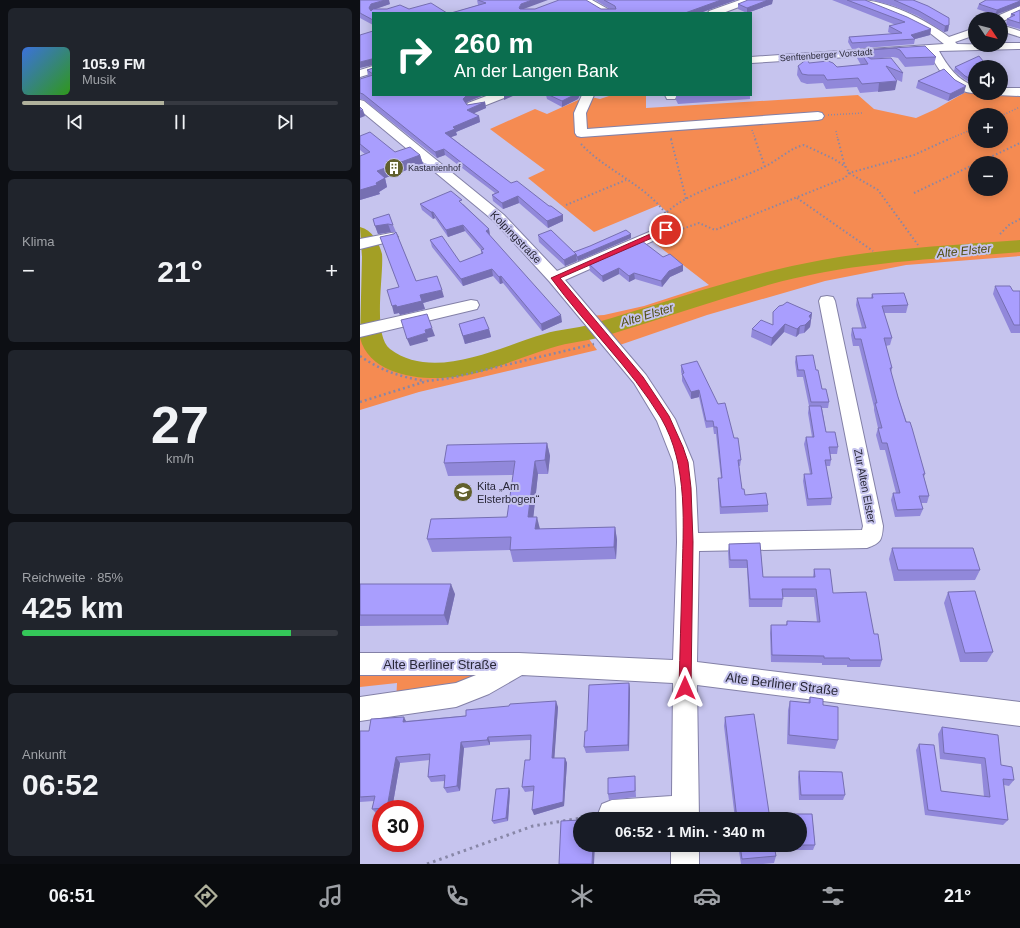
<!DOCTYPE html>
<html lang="de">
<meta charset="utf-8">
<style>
body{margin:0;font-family:Arial,sans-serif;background:#20242c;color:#f1f3f6;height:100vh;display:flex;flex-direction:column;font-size:15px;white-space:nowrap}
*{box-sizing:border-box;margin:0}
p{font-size:13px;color:#9ea1a6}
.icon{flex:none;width:22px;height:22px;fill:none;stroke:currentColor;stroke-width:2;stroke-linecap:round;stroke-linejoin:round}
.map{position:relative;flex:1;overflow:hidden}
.sheet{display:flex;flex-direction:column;gap:8px;padding:8px;background:#0d0f14;width:360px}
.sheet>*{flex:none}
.hud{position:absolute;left:12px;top:12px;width:380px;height:84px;border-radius:0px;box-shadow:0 2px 10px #0003;background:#0b6e4f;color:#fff;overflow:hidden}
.needle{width:26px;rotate:125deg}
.tools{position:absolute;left:608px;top:12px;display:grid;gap:8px}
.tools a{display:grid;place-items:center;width:40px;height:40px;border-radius:50%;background:#171b24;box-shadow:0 2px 10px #0003;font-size:20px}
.speed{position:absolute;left:12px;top:800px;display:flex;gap:8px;font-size:20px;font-weight:700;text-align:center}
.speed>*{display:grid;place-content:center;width:52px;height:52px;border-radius:50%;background:#171b24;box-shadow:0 2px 10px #0003;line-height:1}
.speed .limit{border:6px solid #d22;background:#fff;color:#111}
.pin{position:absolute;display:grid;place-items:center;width:34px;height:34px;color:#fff;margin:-17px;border:2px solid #fff;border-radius:50%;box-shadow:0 1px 4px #0007}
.me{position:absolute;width:44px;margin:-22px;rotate:0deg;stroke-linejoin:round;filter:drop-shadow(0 0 3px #0008)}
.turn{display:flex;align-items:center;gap:14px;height:84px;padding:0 16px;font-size:18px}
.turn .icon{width:52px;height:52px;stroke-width:2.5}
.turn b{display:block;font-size:28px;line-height:34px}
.big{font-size:30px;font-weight:700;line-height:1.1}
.sheet .card{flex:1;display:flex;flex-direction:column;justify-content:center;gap:6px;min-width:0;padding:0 14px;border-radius:6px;background:#20242c}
.sheet .dial{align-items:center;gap:0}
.dial b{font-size:52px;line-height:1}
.song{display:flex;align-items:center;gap:12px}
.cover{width:48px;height:48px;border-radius:6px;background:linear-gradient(135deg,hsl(220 70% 55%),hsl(110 70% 35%))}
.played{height:4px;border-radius:2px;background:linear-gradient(90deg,#b0b19c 45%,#363941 45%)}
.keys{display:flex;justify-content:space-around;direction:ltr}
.heat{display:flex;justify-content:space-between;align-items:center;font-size:22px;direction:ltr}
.charge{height:6px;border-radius:3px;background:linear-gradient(90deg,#34c759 85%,#363941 0)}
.trip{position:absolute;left:213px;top:812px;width:234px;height:40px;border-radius:20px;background:#171b24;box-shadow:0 2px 10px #0003;font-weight:700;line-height:40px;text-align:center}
.tab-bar{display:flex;height:64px;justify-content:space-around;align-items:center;background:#090b0e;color:#9ea1a6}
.tab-bar .icon{width:28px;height:28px}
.tab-bar .current{color:#b0b19c}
.tab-bar b{font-size:18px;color:#f1f3f6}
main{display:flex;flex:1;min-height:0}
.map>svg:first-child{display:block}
.green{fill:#f58b52;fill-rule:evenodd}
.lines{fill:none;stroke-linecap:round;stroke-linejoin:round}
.river{fill:#a39f25;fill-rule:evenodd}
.minor-casing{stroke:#8380a7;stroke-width:2}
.path-far3{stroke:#8887a7;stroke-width:1.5;stroke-dasharray:1 2;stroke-linecap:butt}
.path-far2{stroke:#8887a7;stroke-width:2;stroke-dasharray:1.5 2.5;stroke-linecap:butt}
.path-far1{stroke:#8887a7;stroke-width:2.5;stroke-dasharray:2 3;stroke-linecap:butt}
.path{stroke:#8887a7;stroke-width:3;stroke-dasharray:2.5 4;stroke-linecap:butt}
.minor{fill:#fff;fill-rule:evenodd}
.wall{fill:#9188da}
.shaded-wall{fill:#766fb2}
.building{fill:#a99efe;stroke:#766fb2}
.route{fill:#e11d48;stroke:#92132f}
.labels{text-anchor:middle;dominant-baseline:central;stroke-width:4;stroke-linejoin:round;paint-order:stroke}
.far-street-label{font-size:9px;fill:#292838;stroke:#c6c4ee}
.far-poi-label{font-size:9px;fill:#292838;stroke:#c6c4ee;text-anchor:start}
.street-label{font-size:11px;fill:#292838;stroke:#c6c4ee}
.poi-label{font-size:11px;fill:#292838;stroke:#c6c4ee;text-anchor:start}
.water-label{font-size:12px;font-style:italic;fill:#4f4d0f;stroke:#c6c4ee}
.near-street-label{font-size:13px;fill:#292838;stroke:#c6c4ee}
</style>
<main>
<section class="sheet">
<div class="card">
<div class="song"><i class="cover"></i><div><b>105.9 FM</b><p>Musik</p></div></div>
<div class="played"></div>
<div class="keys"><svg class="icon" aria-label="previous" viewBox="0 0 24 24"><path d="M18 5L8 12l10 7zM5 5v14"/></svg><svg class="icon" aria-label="pause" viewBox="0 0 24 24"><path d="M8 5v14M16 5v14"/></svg><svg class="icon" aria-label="next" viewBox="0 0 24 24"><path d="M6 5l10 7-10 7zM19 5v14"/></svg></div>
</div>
<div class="card"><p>Klima</p>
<div class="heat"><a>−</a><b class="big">21°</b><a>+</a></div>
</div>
<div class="card dial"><b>27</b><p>km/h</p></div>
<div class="card"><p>Reichweite · 85%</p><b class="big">425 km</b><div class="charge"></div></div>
<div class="card"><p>Ankunft</p><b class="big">06:52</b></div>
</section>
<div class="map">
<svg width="660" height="864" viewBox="0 0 660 864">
<rect width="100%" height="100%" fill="#c6c4ee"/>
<path class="green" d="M611,89L615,90V93L660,92V256L546,265L465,281L347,315L254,347L228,316L244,315L284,306L349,285L288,238L313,226L306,211L299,205L234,232L168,178L185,170L130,129L175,109L187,114L227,96L240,99L252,95H286V108L498,95L514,109L556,118L576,109ZM615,115H641V141H615ZM615,163H641V189H615Z
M0,331L9,334C11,340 14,347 19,352C41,372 77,372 104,367C126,363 145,354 165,347C185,341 206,339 226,335L237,350L59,392L0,410Z
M0,665L154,666L36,704L37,683L0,687Z"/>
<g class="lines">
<path class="river" d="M0,227C12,230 19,242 22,254C24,275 12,335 30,349C74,382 139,347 184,334C199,329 216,329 231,324C308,302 384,274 462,260C527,248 594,245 660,240V252C576,259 490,262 408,285C354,301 300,319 245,336C228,341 209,342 191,348C154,359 120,377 81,378C51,379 9,372 0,338L2,257Z"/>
<g class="minor-casing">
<path id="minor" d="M219,0H232L255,13H242Z
M380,0H394L392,2L363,13H348L349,11Z
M498,0C527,0 565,19 589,37L615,28V35L595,42L597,44L641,45V43H660V49L579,51C587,66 598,81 615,86V93H617C594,95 578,70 569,52L391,63V57L584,44L570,33L547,21L500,2Z
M660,6V13L641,22V19H634L635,17Z
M641,25L660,31V37L641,31Z
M13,66V73L0,77V70Z
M641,88H660V96L637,95L636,93H641Z
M129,95H146L144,98L116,109H108L106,106L108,103Z
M222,95H234L226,113L227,129L458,112L462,113L464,116L462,119L458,120L221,137L217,136L215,133L214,113Z
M305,95H317L315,99H307Z
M0,100L4,101L144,215L197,271L301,227L306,226L311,227L313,230L311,233L205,280L286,375L315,419L333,462L336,488L338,533L502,530L503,526L459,301L461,297L467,296L473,297L475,301L523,526C522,540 521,543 507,548L339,551L337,662L660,702V726L337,685L339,819H241L238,814L242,804L252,800L312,796L313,683L162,675L129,694L96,707L0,721V697L96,683L116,675H0V653H159L313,660L317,542L316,488L313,462L297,421L274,383L189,281L134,221L0,110Z
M31,233L36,234L38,237L36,240L0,249V239Z
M111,300L117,301L119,305L117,309L0,337V325Z
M311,845H339V864H311Z"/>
</g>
<path class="path-far3" d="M468,115L503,113
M641,116L660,107
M392,130L396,140
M476,131L478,140
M311,138L312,140
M587,140L615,128"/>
<path class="path-far2" d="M311,139L326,199
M395,139L405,167
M478,139L485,167
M221,144C248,173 289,185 310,220
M618,163L660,143
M554,193L615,164
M437,198L513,251
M206,205L266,180
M307,212C334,188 372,183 404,167C417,161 430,148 444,145L474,159L486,167L489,173L518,190L558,245
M319,230L339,223L355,230L485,178L489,173L554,155L589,139
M640,234L649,225L660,219"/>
<path class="path-far1" d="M0,356C20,370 40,377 65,381
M0,402L67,381L91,378L234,344"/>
<path class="path" d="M67,864L173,826L233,816"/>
<use href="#minor" class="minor"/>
</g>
<path class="wall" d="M0,0L30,4L14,9H49L87,13H13V25L0,18Z
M117,0L163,9H250L235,0H376L340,13H91L118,5Z
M472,0H505L571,29L570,35L555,39L554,44L492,49L488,42L489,37L532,34L528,32L529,26L536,25Z
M512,0H553L589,18L588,31L584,32L558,16L534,6Z
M660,0L635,15L617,9L619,4Z
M378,4H412L387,13L378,9Z
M660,10V29L646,25L647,19L650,18L651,14Z
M13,31V95H124L107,102L106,103L107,105L125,102L126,108L113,113L119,116L120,122L96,132L97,135L91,137L151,183L203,215V221L188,228L159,203L143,209L133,201L132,195L135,193L85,155L77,158L4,100L0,99V79L8,76L7,70L13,68Z
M565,46L576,57L574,65L545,67L538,58L533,57L511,59L543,73L542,82L535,79V90L500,93L497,87L466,89L463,83L447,84L441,82L437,75L438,66L449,63L477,67L501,65L497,58L499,50Z
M595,67H615V85L604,79L594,71Z
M595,80L604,93L588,101L556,88L558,81Z
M186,95H220L218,99L202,107L187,99Z
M316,95H390V99L318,104L316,100Z
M0,136L35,152L60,155L63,164L25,178L27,187L19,192L20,194L0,200V156L5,154L0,150Z
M60,204H103L129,229L130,236L202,322L182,331L143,283L140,284L133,276L103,286L72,247L70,240L100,262L121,254V250L105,231L88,237L75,218L73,219L62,210Z
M13,219L33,225L36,232L56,281L84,297L63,303L65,309L40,315L39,313L34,314L39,287L20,237L34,234L35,232H31L18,234Z
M271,234V238L218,261L217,260V261L205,266L179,242L178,235L214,252Z
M303,257L323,265V271L310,277L302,287L275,279L269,282L259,274L243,282L230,271L229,264Z
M635,286L653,291H660V333H651L633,294Z
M512,294L548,305L546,313H524L532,338L530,345L526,346L532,368L531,373L538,397L565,474L564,477L569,496L567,503H561L563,509L560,516L535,517L531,500L533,493H536L525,450H520L516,435L518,428L514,410V407L499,346H493L491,335L492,328H502L496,305L497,298H511Z
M413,312L452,313L450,327L444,333L439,334L436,337L424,332L411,346L391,337L392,329L413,325Z
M99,324L129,329L131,337L105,344L101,332Z
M436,356L456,370L462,389L469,402L468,408H462L466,432L478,447L477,454H470L471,460L470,466H466L472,498L471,505L447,506L443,481L444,474H450L444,444L446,437H452L448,413L449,406L443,377H437L435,362Z
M321,365L374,438L381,460L380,466H379L382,489L385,495L408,505V512L360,514L358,485V478H361L356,434H354L353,427L346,428L339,397L331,399L322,381V375L321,372Z
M187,443L190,456L188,474H178L173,517L180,529L255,527L257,540L256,559L153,562L150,550L72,552L67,539L147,517L153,475L88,476L84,463Z
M400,543L403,577H453L454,569L473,593L514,634L522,660L520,667H487V665H462V663L411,662L410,633L411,625H426L427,621L457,622L454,597H423L422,607H389L387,568H369L368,552L369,544Z
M532,548L620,570L615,580L534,581L529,559Z
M0,584L95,594L88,625L0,626Z
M588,592L633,652L627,662H600L584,603Z
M269,683L270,689L269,751L226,753L224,747L227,731Z
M450,697L463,705L478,740L475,749L427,744L428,710L430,701L448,703Z
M198,707L194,758H205L207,763L204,806L174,815L173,791L165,792L162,787L170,760V740L130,742V745L104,748L100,791L87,793L84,788L85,781L71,782L68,777L70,760L40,763L32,809H21V814H17L12,809L14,801L0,802V731H9L46,721Z
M365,717L410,819H375L364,726Z
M582,727L641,765L654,780L649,786L644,785L648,820L643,825L565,815L556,750L559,744L581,791L624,797L621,764L580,759L578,734Z
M439,771L485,795L483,800H439L438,777Z
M275,776L276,797L249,800L248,794Z
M149,788L150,791L148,821L134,824L132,821Z
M434,814H452L455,845L453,850H435V845H440V819H433Z
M378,845H414L416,856L414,863L403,864H381Z"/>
<path class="shaded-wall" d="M25,0H29L30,4L13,10L11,14L9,8L11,4Z
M172,0H188L161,10L159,8L161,4Z
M361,0H376L340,13H325Z
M408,0H413L412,4L387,13V8Z
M660,1V6L635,15L637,10Z
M589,25L588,31L584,32L585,26Z
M571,29L570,35L555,39L551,35Z
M511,50L509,59L504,55Z
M12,59L13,65L0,68V62Z
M537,81L535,90L518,92L519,83Z
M606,86L604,93L588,101L590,94Z
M108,95H124L107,102L105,105L103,99L106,96Z
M144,95H155L144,100Z
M214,95H220L218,99L202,107V101Z
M125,102L126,108L108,116L107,110Z
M3,110L5,116L0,118V111Z
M119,116L120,122L96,132L97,135L86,139L85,133L93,127Z
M84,149L85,155L77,158L75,152Z
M60,155L63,164L25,178L27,187L19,192L20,194L0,200V190L16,183L17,171Z
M158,196L159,203L143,209L142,203Z
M71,212H73L75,218L73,219Z
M203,215V221L188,228L187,221Z
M28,224L31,232L18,234L15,226Z
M103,225L105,231L88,237L86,230Z
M129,229L130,236L126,231Z
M271,234V238L218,261L217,257Z
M216,254L217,261L205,266L204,260Z
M323,265V271L310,277L302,287L301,281L309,271Z
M259,268V274L243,282L242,276Z
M132,269L133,276L103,286L101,279Z
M274,273L275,279L269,282V276Z
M141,276L143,283L140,284L139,277Z
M82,290L84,297L63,303L65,309L40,315L39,313L34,314L32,306L60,295Z
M452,313L450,327L444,333L445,325L449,316Z
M201,315L202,322L182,331L181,324Z
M425,324L424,332L411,346L412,338Z
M440,326L439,334L436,337L437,329Z
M72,328L75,336L67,338L65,330Z
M129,329L131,337L105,344L103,336Z
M66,333L68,341L50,346L47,339Z
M339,390V397L331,399V392Z
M187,443L190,456L188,474L185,460Z
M175,461L178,474L172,530L168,517Z
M177,517L180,529H175Z
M255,527L257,540L256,559L254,547Z
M91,584L95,594L88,625L84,615Z
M269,683L270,689L269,751L268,745Z
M196,701L198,707L194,764L192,758Z
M44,717L47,723L43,722Z
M128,737L130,742V745L127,740Z
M101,742L104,748L100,791L97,786Z
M36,757L40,763L32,809H28L27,808Z
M205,758L207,763L204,806L174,815L172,810Z
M149,788L150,791L148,821L146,818Z
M233,845H235L234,864H232Z"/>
<path class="building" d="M0,0H25L11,4L9,8L11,11L13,9H27L40,5L49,9L71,3L87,13H13V20L0,13Z
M118,0H172L161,4L159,8L160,9H175L199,0H226L241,9H256L255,6L244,0H361L325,13H91L126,3Z
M388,0H408L387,8L378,4Z
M487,0H505L547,17L571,29L551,35L555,39L492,43L489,37L542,33L529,26L545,22Z
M534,0H553L568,6L589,18V25L585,26L559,11Z
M626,0H660V1L637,10L619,4Z
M660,10V23L647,19L655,15L651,14Z
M13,31V74L7,70L13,68L12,59L0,62V35Z
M565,46L576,57L546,58L540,50L535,48L511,50L504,55L511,59L531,58L543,73L526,66L537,81L502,84L498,78L467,80L464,75H448L442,74L438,66L447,59L449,63L468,61L473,63L477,67L508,64L499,50Z
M619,56L628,67H615V81L605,76L595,67Z
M584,69L595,80L606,86L590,94L558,81Z
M13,75V95H108L106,96L103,99L107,105L125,102L107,110L119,116L93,127L95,129L85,133L151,183L157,181L189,206H191L203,215L187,221L158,196L142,203L132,195L139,192L84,149L75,152L3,94L0,93V79Z
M189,95H214L202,101Z
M0,107L3,110L0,111Z
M10,132L35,152L50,147L60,155L17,171L25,178L16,183L17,185L0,190V156L10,152L0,144V136Z
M91,191L102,200L99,201L129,229L126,231L201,315L181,324L141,276L139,277L132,269L101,279L70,240L82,236L100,262L123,253L121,250L124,249L103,225L86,230L73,212H71L60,204Z
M29,214L33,225L28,224L15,226L13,219Z
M191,230L216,254L204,260L178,235Z
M266,230L271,234L217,257L216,254L214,252L230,246Z
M36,232L56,281L77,276L82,290L60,295L62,301L37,307L36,305L32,306L27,290L39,287L20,237L34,234Z
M282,241L303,257L310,254L323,265L309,271L301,281L274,273L269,276L259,268L242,276L229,264Z
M635,286H650L653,291H660V325H654Z
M544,293L548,305L522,306L532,338H524L532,368H530L538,397L546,422H550L552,428L565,474H563L569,496H559L563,509L537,510L533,493H540L527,443H522L518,428H522L515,403H517L501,339H495L492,328H506L497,298H513L512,294Z
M427,302L452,313L449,316L451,319L445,325L440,326L437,329L425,324L412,338L392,329L401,320L413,325V312L419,306L423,305Z
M67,314L72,328L65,330L66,333L47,339L41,320Z
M124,317L129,329L103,336L99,324Z
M453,355L456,370H458L462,389H466L469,402H451L444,370H438L436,356Z
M337,361L358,404L365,403L374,438H378L381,460H378L382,489H384L385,495L406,493L408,505L361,507L358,478H362L357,427H354L353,421H346L339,390L331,392L322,374L324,373L321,365Z
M449,406H461L466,432H475L478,447H469L471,460H465L472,498L448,499L444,474H452L446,437H454Z
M187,443L185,460L175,461L168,517H177L175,529L255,527L254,547L150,550L151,537L67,539L71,519L147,517L155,461L84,463L87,445Z
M400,543L403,577H455L454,569H470L473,593L506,592L514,634H518L522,660H490L489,658H464V656L412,655L411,625H427V621L460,622L456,589H422L423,599H390L387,560H370L369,544Z
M532,548H613L620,570H538Z
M0,584H91L84,615H0Z
M615,591L633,652L605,653L588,592Z
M269,683L268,745L224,747L225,731H227L229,685Z
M450,697L463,699V705L478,707V740L429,735L430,701L450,703Z
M196,701L192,758H205L203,802L172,810L174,786L162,787L165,760H170L171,735L128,737L127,740L101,742L97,786L84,788L85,775L68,777L70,754L36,757L27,808L12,809L15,796L0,797V731H9L11,719L44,717L43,722L106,716V710L149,706L150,704Z
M394,714L410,819H377L365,717Z
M582,727L638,735L641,765L652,767L654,780L643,779L648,820L568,810L559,744L574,745L581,791L630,797L625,758L584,753Z
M439,771L482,772L485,795H441Z
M275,776V791L248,794V778Z
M149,788L146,818L132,821L136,789Z
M434,814H452L455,845H437H440V819H435Z
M220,820V845H233L232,864H199L201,821Z
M380,845H414L416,856L382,859Z"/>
<path class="route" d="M306,227L308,228V231L200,278L283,377L309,416L323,447L328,462L331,488L333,542L331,688L329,692L325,693L321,692L319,688C320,651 321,615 322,579C323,526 329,466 301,418C270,367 226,326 191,278Z"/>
<defs>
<g id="building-disc" transform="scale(1)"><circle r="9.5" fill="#61602d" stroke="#c6c4ee"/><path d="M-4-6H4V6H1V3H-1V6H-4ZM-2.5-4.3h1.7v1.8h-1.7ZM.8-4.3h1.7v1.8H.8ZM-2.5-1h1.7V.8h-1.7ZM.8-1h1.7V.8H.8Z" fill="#fff"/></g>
<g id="school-disc" transform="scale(1)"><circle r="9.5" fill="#61602d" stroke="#c6c4ee"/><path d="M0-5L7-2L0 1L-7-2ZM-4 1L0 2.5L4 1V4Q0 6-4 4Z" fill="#fff"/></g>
</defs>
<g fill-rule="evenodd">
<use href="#building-disc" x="34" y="168"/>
<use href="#school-disc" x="103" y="492"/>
</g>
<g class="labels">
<g class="far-street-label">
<text transform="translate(466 55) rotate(-4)">Senftenberger Vorstadt</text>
</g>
<g class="far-poi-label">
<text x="48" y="168">Kastanienhof</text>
</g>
<g class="street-label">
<text transform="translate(156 237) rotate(46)">Kolpingstraße</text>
<text transform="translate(505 486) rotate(79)">Zur Alten Elster</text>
</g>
<g class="poi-label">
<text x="117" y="486">Kita „Am<tspan x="117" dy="13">Elsterbogen“</tspan></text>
</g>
<g class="water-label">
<text transform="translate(604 251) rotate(-6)">Alte Elster</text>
<text transform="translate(287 315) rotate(-17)">Alte Elster</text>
</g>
<g class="near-street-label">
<text x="80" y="664">Alte Berliner Straße</text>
<text transform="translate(422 684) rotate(7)">Alte Berliner Straße</text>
</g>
</g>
</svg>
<div class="tools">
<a><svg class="needle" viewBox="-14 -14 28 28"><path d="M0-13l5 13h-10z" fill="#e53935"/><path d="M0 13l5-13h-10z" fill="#9ea1a6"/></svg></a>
<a><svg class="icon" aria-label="sound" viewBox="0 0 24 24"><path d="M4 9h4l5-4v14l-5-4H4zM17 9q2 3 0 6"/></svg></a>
<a>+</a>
<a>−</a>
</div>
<div class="speed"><div class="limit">30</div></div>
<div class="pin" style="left:306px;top:230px;background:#d93025"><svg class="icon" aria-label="arrive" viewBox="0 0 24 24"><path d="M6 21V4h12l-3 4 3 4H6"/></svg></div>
<svg class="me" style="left:325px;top:688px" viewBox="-20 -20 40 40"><path d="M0-17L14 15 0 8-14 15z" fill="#e11d48" stroke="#fff" stroke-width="4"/></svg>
<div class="trip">06:52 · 1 Min. · 340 m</div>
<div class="hud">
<div class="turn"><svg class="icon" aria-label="right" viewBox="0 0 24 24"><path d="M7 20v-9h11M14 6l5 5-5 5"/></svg><div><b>260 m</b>An der Langen Bank</div></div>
</div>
</div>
</main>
<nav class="tab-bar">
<b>06:51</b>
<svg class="icon current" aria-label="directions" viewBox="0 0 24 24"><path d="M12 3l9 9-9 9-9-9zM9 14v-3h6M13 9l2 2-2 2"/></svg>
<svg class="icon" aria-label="music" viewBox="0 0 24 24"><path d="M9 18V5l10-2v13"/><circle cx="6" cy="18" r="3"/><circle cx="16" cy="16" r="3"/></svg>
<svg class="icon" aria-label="phone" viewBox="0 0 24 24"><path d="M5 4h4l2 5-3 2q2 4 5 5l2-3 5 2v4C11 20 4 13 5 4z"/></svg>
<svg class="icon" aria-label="climate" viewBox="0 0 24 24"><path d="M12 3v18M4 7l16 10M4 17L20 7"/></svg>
<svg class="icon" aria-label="car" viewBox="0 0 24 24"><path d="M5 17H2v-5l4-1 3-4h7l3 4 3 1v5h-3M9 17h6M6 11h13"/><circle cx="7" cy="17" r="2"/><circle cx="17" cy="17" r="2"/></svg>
<svg class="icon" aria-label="filters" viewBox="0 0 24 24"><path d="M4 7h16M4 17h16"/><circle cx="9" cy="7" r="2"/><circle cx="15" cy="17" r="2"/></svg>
<b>21°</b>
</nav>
